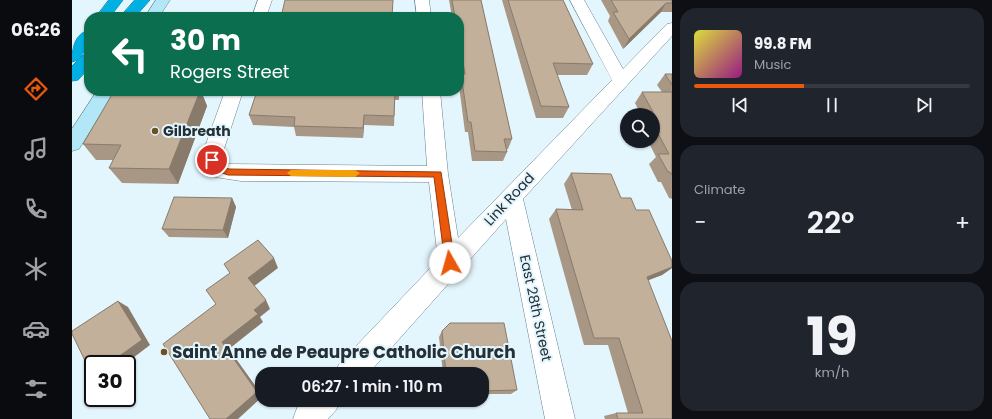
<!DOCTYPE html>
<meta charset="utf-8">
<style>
body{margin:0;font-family:Poppins,sans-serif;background:#20242c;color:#f1f3f6;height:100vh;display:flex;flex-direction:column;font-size:15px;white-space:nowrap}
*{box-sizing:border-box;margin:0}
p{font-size:13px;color:#9ea1a6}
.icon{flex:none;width:22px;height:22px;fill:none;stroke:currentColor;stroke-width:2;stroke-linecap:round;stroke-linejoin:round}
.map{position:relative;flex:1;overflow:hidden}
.sheet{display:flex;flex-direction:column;gap:8px;padding:8px;background:#0d0f14;width:320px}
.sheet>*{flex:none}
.hud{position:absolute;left:12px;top:12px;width:380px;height:84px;border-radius:16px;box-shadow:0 1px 3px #0004;background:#0b6e4f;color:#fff;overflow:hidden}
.buttons{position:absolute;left:548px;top:108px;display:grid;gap:8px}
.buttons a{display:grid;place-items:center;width:40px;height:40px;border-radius:50%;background:#171b24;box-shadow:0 1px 3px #0004;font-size:20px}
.speed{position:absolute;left:12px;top:355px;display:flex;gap:8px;font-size:20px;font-weight:700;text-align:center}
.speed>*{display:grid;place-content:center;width:52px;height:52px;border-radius:50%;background:#171b24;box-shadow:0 1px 3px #0004;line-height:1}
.speed .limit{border:2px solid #111;border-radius:6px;background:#fff;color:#111}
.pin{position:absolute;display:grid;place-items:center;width:34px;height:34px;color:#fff;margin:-17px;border:2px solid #fff;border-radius:50%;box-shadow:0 1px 4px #0007}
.me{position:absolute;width:44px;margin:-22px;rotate:353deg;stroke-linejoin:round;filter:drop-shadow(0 0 3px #0008)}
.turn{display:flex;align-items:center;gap:14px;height:84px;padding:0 20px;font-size:18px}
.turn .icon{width:52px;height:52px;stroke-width:2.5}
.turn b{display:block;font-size:28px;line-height:34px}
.big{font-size:30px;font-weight:600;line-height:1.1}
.sheet .widget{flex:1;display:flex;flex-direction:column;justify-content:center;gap:6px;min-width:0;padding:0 14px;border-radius:16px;background:#20242c}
.sheet .dial{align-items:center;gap:0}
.dial b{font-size:52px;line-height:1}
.song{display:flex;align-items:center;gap:12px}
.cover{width:48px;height:48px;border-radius:6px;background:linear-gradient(135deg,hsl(60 70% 55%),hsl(310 70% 35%))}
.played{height:4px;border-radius:2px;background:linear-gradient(90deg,#ea580c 40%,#363941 40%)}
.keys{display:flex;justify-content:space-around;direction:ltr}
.heat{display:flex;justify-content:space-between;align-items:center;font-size:22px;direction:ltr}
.trip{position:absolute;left:183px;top:367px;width:234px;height:40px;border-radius:16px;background:#171b24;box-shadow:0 1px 3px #0004;font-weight:600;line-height:40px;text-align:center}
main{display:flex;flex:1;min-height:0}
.tab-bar{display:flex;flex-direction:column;width:72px;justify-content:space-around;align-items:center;background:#090b0e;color:#9ea1a6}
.tab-bar .icon{width:28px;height:28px}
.tab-bar .active{color:#ea580c}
.tab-bar b{font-size:18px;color:#f1f3f6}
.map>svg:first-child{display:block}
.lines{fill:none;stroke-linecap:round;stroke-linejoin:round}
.street-casing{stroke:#66818d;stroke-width:1}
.secondary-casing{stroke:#66818d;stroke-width:1}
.highway-casing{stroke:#0d83a6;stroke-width:1}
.street{fill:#fff;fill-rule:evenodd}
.secondary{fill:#b2e7f7;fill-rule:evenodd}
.highway{fill:#00b0e3;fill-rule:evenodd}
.wall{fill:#a79784}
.shaded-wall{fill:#887b6c}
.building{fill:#c2b09a;stroke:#887b6c}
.route{fill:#ea580c;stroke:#983908}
.slow{fill:#f59e0b}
.poi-dot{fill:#6e5025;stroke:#e3f5fd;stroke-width:1.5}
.labels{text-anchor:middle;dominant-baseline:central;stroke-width:4;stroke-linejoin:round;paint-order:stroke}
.poi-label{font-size:14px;font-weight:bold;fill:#243035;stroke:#e3f5fd;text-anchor:start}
.street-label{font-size:14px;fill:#243035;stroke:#e3f5fd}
.near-poi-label{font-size:17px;font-weight:bold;fill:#243035;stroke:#e3f5fd;text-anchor:start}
</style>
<main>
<nav class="tab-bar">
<b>06:26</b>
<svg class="icon active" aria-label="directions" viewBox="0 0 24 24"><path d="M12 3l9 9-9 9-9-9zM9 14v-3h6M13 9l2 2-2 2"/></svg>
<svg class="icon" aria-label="music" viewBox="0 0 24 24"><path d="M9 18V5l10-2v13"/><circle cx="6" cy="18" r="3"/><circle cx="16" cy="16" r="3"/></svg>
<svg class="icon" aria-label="phone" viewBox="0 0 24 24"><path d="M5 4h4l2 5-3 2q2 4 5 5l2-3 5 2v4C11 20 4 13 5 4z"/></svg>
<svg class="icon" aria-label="climate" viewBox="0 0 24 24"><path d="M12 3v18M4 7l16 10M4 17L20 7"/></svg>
<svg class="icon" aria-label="car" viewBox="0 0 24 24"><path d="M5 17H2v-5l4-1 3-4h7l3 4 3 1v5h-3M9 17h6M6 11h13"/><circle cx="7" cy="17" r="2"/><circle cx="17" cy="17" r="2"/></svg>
<svg class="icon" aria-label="filters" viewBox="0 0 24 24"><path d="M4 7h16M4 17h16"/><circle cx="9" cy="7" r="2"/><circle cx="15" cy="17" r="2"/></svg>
</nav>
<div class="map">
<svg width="600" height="419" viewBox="0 0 600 419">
<rect width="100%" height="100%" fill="#e3f5fd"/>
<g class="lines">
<g class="street-casing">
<path id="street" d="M186,0H200L194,17H180Z
M343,0H357L359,17H345Z
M498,0H512L551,69L595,24L600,23V36L451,199L503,419H473L434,219L296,374H263L267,364L366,260L357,182L169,181L143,177L135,169L130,155L153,91H171L150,155L151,160L155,164L355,166L350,91H368L376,174L386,238L540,80Z
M233,400H269L264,410L256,419H221L225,408Z"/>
</g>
<g class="secondary-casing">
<path id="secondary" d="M84,0H98L87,17H73Z
M25,91H43L7,149L0,151V129Z"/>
</g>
<g class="highway-casing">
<path id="highway" d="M37,0H51L38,17H24Z
M63,0H78L63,17H48Z
M17,30V45L6,60L11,55L17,53V68L6,80L0,81V66L6,60L0,62C0,49 2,34 17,30Z"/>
</g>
<use href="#street" class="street"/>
<use href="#secondary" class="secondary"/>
<use href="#highway" class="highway"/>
</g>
<path class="wall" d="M377,0H409L440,139L436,149H434L435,152L431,161H400L396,132H393L387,86L389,74L387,60V17H380Z
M430,0H491L521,64L515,75H485L497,107L491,118H464Z
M529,0H600V12H589L551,49L536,21L538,16Z
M593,74H600V199L597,198L589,182H586L577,164L584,157L576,141H581V115H569L563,103L570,92H590L585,85Z
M42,91H129L135,106L106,184L50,183L37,168L41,160H24L11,144Z
M185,91H327V100H323L322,126L292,125L291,138L224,136L222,127L181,125L177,115Z
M499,173L549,198L564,210L600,267V268L590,275L576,280L600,419H533L532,416L544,413H556L536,345H512L477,219L484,209L500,210L492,184Z
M160,198L164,207L156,238L97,237L90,229Z
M370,331L445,390L439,394H410V374H371L367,337Z"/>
<path class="shaded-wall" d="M594,3L589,12L551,49L557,39Z
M128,91H129L135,106L106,184L97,169Z
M292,115V125L291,138V128Z
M160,198L164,207L156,238L151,230Z
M202,258L206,268L181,287L176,278Z
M600,267V268L590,275L564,285L575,277Z
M194,300L198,309L188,317L191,322L157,349L190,395V397L166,419H154L150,342L182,310Z
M46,301L56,307L78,345L53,364H36Z"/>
<path class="building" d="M213,0H321L320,17H209Z
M380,0H409L440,139H432L435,152L403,151L399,122H396L389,74H393L387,39V17H383Z
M436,0H491L521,64L481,63L497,107L469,106Z
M539,0H600V3H594L557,39L541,12H546Z
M593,74H600V85Z
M42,91H128L97,169L37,168L49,145L11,144Z
M185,91H323L322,116L292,115L291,128L222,126L223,117L177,115Z
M570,92H600V175L598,172H596L586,154H597L581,124V121H586Z
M499,173L539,174L549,198H559L564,210H577L600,261V267L575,277L600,341V419H546L544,413H571L547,338H522L484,209L511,210Z
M102,197L160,198L151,230L90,229Z
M186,240L202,258L176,278L194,300L182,310L186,314L150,342L185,392L154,419H138L91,344L144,304L134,290L158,273L152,264Z
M46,301L70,340L36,364H21V375H20L0,334V331Z
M378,323H432L445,390L410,391V374H374L370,331Z"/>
<path class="route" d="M140,156L143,157L148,166L157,169L369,172L383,263L378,267L373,263L362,177L156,175L142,170L136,160Z"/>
<path class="slow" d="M219,170H283L288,173L283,177L219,176L215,173Z"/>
<g class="poi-dot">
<circle cx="83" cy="131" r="4"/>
<circle cx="92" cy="352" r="4"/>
</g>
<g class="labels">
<g class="poi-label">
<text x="91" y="131">Gilbreath</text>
</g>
<g class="street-label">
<text transform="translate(437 199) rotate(-47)">Link Road</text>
<text transform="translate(464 308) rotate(78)">East 28th Street</text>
</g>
<g class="near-poi-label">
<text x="100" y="352">Saint Anne de Peaupre Catholic Church</text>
</g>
</g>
</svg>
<div class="buttons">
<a><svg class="icon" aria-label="search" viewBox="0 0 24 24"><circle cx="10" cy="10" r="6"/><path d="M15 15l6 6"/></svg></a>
</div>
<div class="speed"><div class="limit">30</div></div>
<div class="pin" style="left:140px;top:160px;background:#d93025"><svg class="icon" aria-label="arrive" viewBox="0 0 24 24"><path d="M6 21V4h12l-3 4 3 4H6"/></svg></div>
<svg class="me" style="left:378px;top:263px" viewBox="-20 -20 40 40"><circle r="19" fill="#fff"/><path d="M0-13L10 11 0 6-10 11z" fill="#ea580c"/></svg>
<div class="trip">06:27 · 1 min · 110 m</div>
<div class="hud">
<div class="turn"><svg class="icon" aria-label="left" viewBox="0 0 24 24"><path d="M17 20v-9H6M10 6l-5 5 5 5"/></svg><div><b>30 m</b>Rogers Street</div></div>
</div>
</div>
<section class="sheet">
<div class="widget">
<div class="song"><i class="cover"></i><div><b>99.8 FM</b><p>Music</p></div></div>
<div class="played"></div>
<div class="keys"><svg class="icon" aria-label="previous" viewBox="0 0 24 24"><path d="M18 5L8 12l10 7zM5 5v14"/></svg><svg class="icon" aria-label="pause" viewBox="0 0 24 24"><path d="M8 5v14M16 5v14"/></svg><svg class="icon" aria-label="next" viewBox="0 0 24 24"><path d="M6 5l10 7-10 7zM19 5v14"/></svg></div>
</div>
<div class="widget"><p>Climate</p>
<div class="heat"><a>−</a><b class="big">22°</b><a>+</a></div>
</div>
<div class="widget dial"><b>19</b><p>km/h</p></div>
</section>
</main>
